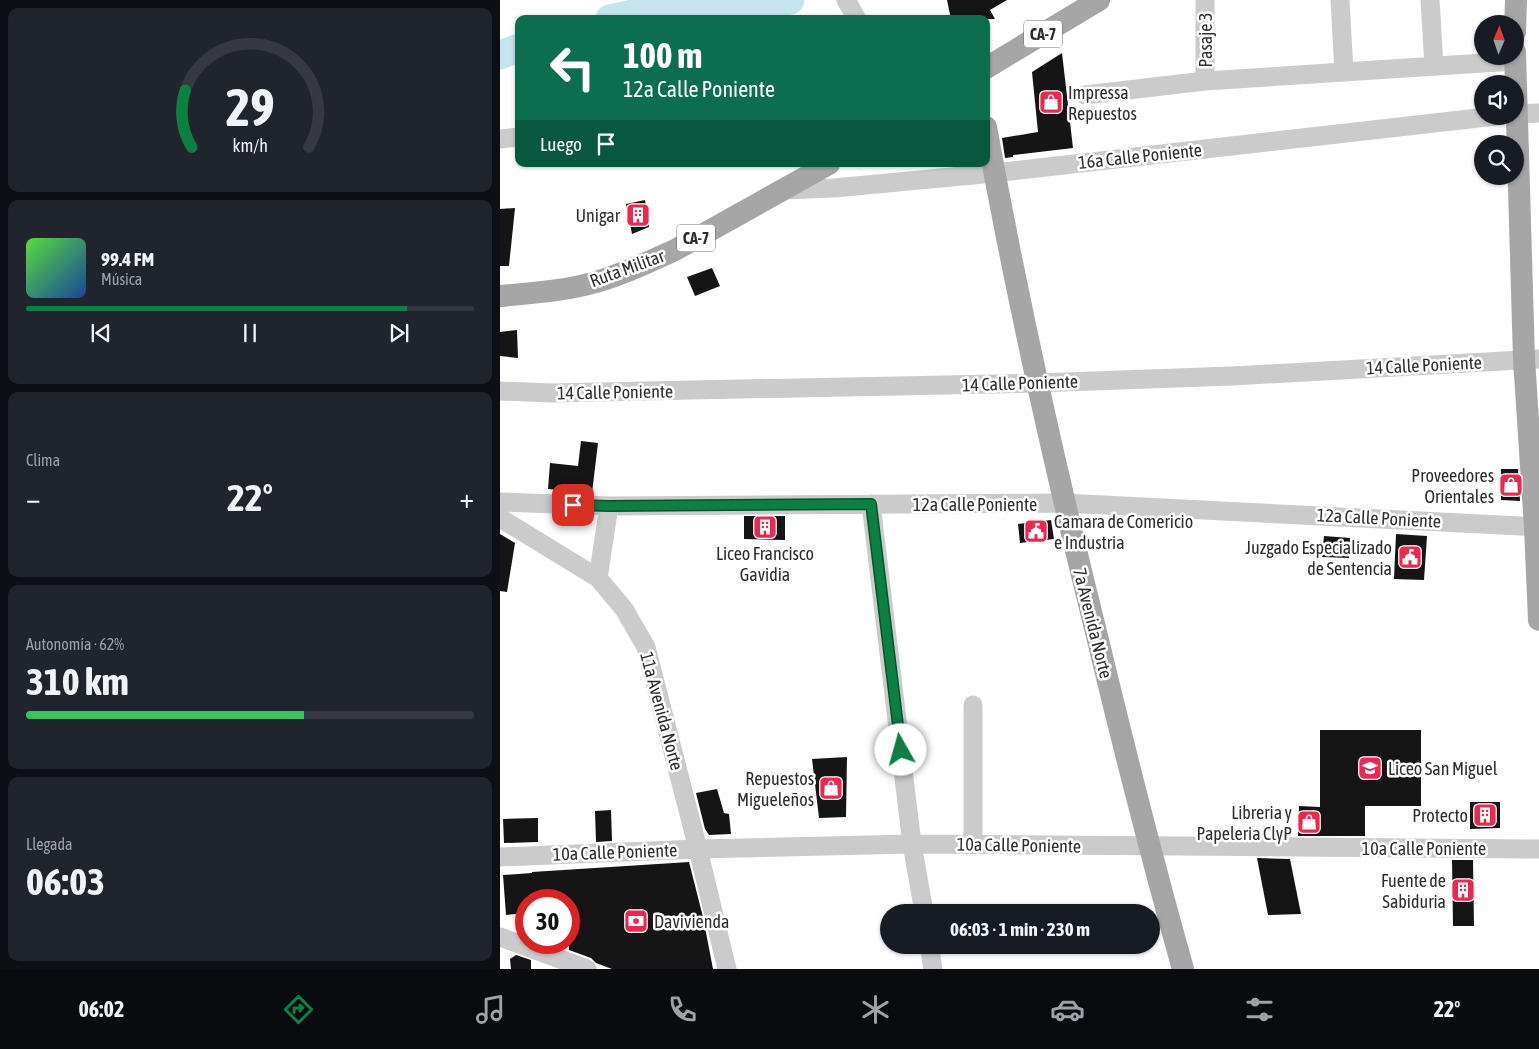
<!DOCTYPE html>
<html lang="es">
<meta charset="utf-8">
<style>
body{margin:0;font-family:"Asap Condensed",sans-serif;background:#20242c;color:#f1f3f6;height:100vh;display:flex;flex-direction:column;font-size:19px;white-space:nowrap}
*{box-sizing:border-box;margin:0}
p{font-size:16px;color:#9ea1a6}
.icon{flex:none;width:28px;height:28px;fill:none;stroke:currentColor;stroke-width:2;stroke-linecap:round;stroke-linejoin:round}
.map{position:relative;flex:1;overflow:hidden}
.details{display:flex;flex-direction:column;gap:8px;padding:8px;background:#0d0f14;width:500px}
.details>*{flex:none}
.banner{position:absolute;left:15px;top:15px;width:475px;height:152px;border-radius:10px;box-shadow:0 1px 4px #0004;background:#0b6e4f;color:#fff;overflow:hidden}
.needle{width:32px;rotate:2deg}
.controls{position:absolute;left:974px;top:15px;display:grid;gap:10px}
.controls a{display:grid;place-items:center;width:50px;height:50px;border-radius:50%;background:#171b24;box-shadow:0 1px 4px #0004;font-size:25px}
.speed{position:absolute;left:15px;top:889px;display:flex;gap:10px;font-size:25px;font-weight:700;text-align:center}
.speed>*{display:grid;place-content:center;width:65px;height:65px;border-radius:50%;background:#171b24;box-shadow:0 1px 4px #0004;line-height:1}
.speed .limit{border:8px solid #d22;background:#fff;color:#111}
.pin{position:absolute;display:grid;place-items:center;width:42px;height:42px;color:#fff;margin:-21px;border-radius:10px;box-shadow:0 2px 8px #0006}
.me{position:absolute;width:55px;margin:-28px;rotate:353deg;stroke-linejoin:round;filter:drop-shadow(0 0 4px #0008)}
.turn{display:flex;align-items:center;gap:18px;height:105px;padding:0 25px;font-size:22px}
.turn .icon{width:65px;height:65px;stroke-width:2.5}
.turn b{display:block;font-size:35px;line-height:42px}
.then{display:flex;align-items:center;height:48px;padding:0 25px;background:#0003;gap:10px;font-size:19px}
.big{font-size:38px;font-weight:700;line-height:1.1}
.details .card{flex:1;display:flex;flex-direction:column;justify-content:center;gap:8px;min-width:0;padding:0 18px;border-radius:10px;background:#20242c}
.details .dial{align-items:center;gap:0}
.dial svg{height:130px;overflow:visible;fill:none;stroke:#363941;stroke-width:7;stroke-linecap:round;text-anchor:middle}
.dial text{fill:#f1f3f6;stroke:none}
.song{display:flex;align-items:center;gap:15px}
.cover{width:60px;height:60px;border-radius:8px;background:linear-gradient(135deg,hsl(110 70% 55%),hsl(220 70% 35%))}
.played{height:5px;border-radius:2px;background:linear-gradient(90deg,#0b8043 85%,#363941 85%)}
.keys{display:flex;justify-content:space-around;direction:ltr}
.heat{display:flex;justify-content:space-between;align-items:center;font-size:28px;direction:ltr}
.charge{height:8px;border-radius:4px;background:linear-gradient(90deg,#34c759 62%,#363941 0)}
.trip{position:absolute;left:380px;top:904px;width:280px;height:50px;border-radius:25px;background:#171b24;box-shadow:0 1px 4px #0004;font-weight:700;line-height:50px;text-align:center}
.menu{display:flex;height:80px;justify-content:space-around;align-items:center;background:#090b0e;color:#9ea1a6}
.menu .icon{width:35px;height:35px}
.menu .selected{color:#0b8043}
.menu b{font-size:22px;color:#f1f3f6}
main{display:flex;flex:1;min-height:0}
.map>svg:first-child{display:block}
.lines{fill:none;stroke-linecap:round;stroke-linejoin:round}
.river{stroke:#c6e4ee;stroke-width:29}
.building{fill:#151515}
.minor{stroke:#cbcbcb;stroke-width:19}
.major{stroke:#a6a6a6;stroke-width:22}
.route-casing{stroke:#07532c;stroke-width:12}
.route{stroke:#0b8043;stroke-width:9}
.labels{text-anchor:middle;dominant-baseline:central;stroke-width:5;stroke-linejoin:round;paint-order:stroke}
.shield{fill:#fff;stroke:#6d6d6d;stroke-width:1}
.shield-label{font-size:16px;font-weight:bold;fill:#2e2e2e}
.street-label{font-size:18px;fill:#2e2e2e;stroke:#fff}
.poi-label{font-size:18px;fill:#2e2e2e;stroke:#fff;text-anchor:end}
</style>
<main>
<section class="details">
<div class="card dial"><svg viewBox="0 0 100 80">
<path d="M14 69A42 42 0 1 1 86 69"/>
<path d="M14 69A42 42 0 0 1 10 34" stroke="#0b8043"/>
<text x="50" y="56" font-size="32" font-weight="700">29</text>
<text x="50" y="72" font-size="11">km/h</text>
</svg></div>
<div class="card">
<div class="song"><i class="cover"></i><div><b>99.4 FM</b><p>Música</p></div></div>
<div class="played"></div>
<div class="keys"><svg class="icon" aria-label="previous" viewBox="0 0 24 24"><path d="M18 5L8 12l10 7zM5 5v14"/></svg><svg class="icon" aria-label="pause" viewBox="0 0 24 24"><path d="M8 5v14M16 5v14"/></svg><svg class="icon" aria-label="next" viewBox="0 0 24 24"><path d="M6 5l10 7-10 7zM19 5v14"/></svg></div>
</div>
<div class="card"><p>Clima</p>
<div class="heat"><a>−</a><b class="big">22°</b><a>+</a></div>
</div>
<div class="card"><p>Autonomía · 62%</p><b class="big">310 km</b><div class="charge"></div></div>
<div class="card"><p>Llegada</p><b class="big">06:03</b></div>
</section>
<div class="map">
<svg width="1039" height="969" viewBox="0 0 1039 969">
<rect width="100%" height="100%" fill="#fff"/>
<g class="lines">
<path class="river" d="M110,19L174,5H266L290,0
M0,55L19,48"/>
</g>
<path class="building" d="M447,0H507L490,10L495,19H451Z
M562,53L573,148L513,155V157L505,158L502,138L538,132L532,72Z
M145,200L149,227L132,234L126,204Z
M15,208L9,266H0V209Z
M212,268L220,286L195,296L187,277Z
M17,330L18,358L0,356V332Z
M81,441L98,443L92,493L48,489L50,463L78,466Z
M1001,469H1018L1020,501L1001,500Z
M244,516H285V540L244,539Z
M551,520L554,539L520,543L518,524Z
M0,534L15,543L7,592L0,591Z
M896,534L927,536L924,580L894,579Z
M824,536L850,538L849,558L822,557Z
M820,730H921V806H865V836H798L799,806L820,807Z
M347,757L346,817L319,818L312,759Z
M217,789L224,813L229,814L231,834L209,835L205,829L196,793Z
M970,802H1000V828L970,829Z
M111,810L112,841L96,842L95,811Z
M38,818V842L4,843L3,819Z
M757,858L790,859L801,914L768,915Z
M952,860H973L974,926H953Z
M189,862L203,917L213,969H112L96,963L91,958L69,950V900H26V913L6,915L3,875L32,873V872Z
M16,955L31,960V969H11L10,959Z"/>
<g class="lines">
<path class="minor" d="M346,0L357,19
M705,0V81
M840,0L844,72
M930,0L934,66
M585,95L705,81L1015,61
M1015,114L1039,113
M0,139L19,137
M284,190L334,188L494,173L996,116
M0,391L51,393L537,383L732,376L1039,359
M0,502L109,506L564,503L1039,527
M371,504L412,844L424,912
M0,518L98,578L124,609L146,647L198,849L227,969
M98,578L109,506
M473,705V844
M0,857L198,849L412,844L1039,849
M0,937L87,969
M429,945L433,969"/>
<path class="major" d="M1015,32L1016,0
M1015,52L1024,359L1035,527L1039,620
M486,68L599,0
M486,127C517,298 555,468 597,636C624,748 652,859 683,969
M0,296C32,293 65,291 96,282C123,274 149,262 175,250L329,164"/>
</g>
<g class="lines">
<g class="route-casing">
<path id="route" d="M73,505L109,506L371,504L401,750"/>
</g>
<use href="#route" class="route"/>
</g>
<defs>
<g id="shop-square" transform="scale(1.25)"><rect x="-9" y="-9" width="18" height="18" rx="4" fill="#f02651" stroke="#fff"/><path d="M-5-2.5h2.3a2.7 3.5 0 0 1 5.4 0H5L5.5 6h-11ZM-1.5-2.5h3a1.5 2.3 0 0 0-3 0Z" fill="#fff"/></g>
<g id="building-square" transform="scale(1.25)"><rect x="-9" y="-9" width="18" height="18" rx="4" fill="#f02651" stroke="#fff"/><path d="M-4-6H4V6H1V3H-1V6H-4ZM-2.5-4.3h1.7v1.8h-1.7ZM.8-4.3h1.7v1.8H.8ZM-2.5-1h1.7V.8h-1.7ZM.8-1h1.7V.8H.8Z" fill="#fff"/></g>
<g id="civic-square" transform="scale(1.25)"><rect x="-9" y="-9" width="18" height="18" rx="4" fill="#f02651" stroke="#fff"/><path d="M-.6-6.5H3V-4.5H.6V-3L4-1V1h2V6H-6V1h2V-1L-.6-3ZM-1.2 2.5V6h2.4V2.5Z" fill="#fff"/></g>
<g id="school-square" transform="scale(1.25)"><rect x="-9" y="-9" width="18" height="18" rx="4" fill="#f02651" stroke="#fff"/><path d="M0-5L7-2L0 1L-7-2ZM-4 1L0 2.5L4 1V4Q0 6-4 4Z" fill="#fff"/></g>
<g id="bank-square" transform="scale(1.25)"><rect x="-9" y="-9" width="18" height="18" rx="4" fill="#f02651" stroke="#fff"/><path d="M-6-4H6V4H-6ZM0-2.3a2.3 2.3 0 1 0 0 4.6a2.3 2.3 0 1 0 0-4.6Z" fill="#fff"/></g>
</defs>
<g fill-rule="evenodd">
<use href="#shop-square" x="551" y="102"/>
<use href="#building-square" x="138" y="215"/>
<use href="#shop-square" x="1011" y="485"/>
<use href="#building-square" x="265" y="527"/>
<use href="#civic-square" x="536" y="531"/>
<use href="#civic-square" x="910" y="557"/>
<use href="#school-square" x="870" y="768"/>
<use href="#shop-square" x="331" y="788"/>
<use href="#building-square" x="985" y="815"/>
<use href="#shop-square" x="809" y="822"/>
<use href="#building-square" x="963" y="890"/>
<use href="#bank-square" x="136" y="921"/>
</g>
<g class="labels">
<g class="shield">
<rect x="524" y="20.5" width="38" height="27" rx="4"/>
<rect x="177" y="224.5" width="38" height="27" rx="4"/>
</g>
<g class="shield-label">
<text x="543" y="34">CA-7</text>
<text x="196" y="238">CA-7</text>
</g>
<g class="street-label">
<text transform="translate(705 40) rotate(-90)">Pasaje 3</text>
<text transform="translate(640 156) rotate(-6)">16a Calle Poniente</text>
<text transform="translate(127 268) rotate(-20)">Ruta Militar</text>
<text transform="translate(924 365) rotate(-3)">14 Calle Poniente</text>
<text transform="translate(520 383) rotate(-2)">14 Calle Poniente</text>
<text transform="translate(115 392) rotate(-1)">14 Calle Poniente</text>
<text x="475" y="504">12a Calle Poniente</text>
<text transform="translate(879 518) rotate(3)">12a Calle Poniente</text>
<text transform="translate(593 623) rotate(76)">7a Avenida Norte</text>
<text transform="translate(162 711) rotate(75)">11a Avenida Norte</text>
<text transform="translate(519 845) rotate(1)">10a Calle Poniente</text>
<text x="924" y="848">10a Calle Poniente</text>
<text transform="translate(115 852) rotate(-2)">10a Calle Poniente</text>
</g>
<g class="poi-label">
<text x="568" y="92" text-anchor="start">Impressa<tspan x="568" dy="21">Repuestos</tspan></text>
<text x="120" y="215">Unigar</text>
<text x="994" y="475">Proveedores<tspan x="994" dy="21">Orientales</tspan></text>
<text x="554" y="521" text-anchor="start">Camara de Comericio<tspan x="554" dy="21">e Industria</tspan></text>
<text x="892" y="547">Juzgado Especializado<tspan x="892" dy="21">de Sentencia</tspan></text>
<text x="265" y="553" text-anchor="middle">Liceo Francisco<tspan x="265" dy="21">Gavidia</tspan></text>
<text x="888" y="768" text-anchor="start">Liceo San Miguel</text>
<text x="314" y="778">Repuestos<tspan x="314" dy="21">Migueleños</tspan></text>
<text x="792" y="812">Libreria y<tspan x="792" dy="21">Papeleria ClyP</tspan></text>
<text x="968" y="815">Protecto</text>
<text x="946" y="880">Fuente de<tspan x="946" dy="21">Sabiduria</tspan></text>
<text x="154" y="921" text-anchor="start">Davivienda</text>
</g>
</g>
</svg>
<div class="controls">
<a><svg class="needle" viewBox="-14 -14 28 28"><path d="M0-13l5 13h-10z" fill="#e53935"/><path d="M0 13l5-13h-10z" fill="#9ea1a6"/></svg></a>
<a><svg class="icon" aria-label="sound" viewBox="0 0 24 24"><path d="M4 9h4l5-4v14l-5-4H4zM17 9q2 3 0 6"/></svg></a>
<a><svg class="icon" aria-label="search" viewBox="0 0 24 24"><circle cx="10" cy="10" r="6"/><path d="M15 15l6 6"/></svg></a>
</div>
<div class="speed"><div class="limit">30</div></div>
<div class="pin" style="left:73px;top:505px;background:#d93025"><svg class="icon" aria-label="arrive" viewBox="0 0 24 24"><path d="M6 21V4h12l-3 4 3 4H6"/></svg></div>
<svg class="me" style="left:401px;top:750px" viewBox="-20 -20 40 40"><circle r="19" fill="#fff"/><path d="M0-13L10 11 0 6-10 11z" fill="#0b8043"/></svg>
<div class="trip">06:03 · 1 min · 230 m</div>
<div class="banner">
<div class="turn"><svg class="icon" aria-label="left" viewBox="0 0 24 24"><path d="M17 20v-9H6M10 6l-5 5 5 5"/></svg><div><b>100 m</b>12a Calle Poniente</div></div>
<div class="then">Luego<svg class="icon" aria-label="arrive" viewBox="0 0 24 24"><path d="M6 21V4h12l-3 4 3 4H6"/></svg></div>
</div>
</div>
</main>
<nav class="menu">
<b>06:02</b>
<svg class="icon selected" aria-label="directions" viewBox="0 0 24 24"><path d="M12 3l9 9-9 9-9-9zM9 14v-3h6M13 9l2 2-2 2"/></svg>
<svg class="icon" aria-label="music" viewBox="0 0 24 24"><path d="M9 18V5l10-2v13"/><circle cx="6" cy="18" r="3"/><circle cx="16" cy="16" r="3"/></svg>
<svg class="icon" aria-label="phone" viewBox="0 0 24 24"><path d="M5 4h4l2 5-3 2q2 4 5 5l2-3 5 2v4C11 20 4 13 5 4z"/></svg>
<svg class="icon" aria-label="climate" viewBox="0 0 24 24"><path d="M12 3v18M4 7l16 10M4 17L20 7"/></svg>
<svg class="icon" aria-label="car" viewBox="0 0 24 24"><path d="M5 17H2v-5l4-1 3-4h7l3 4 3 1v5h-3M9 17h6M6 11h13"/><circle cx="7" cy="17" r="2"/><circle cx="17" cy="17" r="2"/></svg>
<svg class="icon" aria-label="filters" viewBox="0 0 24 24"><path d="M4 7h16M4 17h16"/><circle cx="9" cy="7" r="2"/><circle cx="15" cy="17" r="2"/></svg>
<b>22°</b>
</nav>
